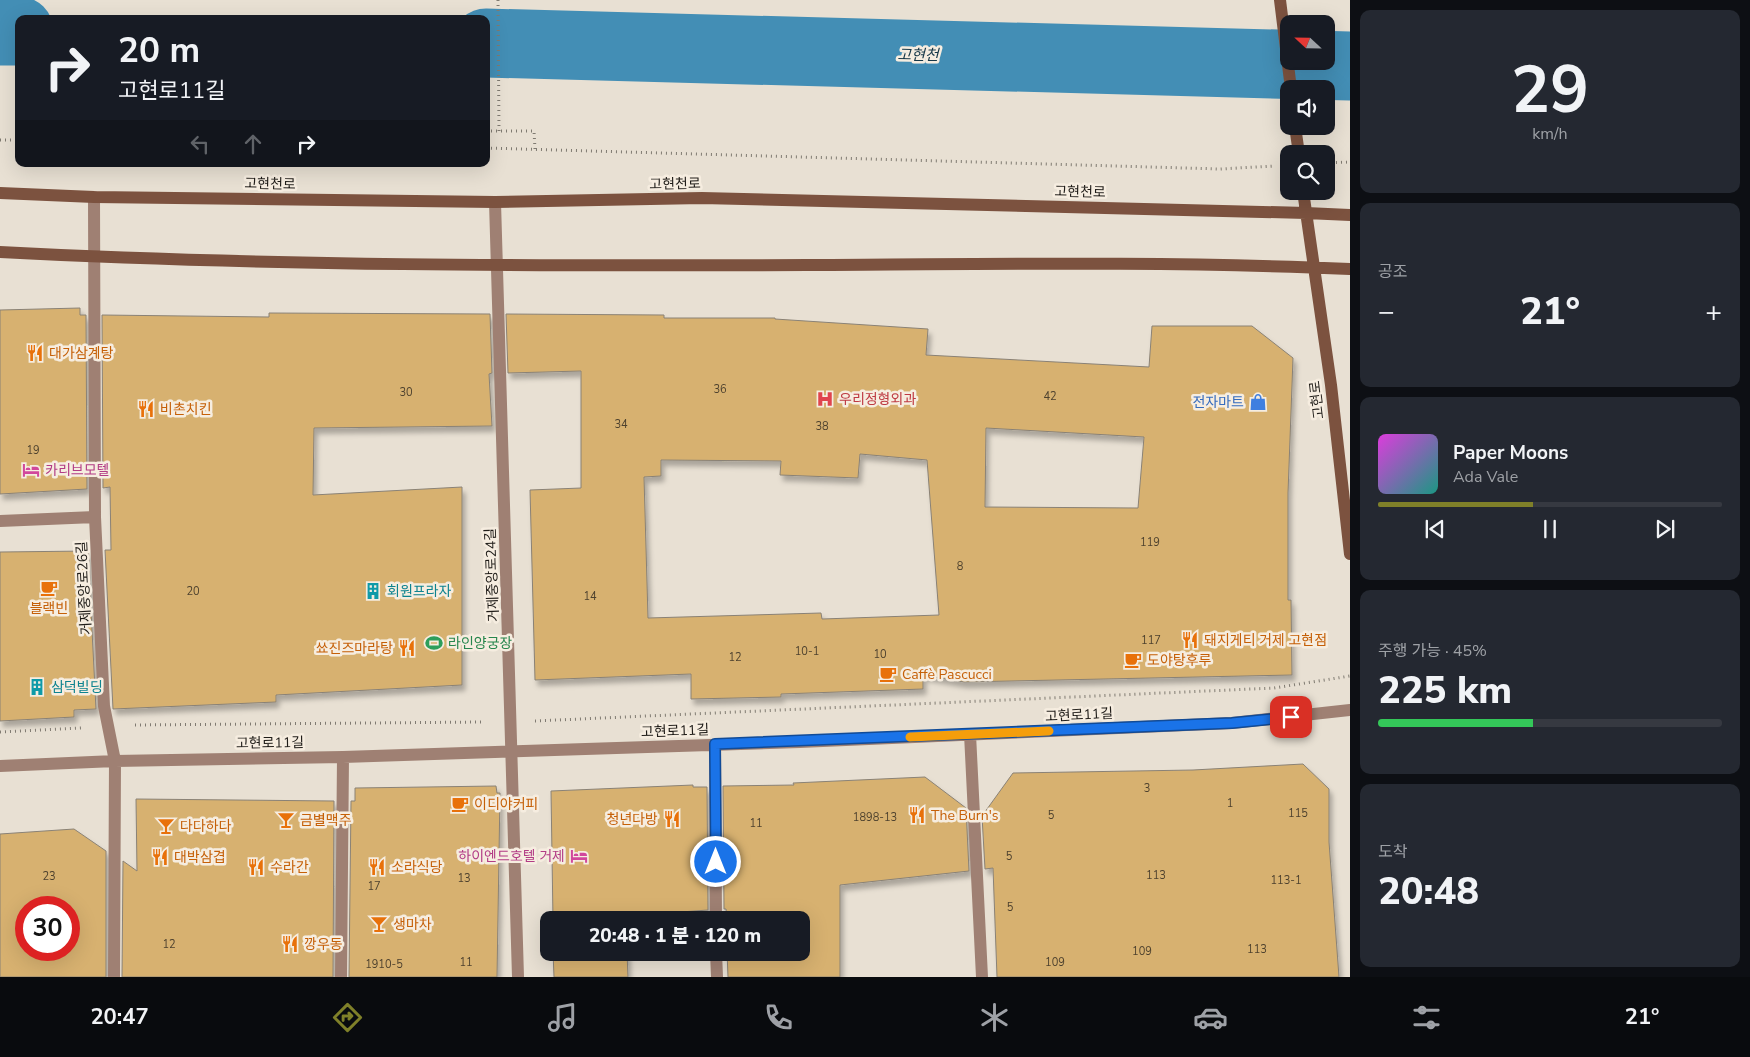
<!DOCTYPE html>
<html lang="ko">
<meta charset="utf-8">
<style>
body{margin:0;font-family:"Nunito Sans","Noto Sans KR",sans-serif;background:#242831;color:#f1f3f6;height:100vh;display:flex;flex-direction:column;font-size:19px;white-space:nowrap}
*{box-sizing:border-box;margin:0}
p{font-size:16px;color:#9ea1a6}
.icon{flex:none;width:28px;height:28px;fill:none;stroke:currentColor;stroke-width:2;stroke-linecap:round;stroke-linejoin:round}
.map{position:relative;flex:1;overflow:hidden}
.details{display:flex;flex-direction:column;gap:10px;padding:10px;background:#0d0f14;width:400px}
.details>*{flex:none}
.guide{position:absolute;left:15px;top:15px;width:475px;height:152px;border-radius:10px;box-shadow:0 5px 20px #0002;background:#171b24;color:#f1f3f6;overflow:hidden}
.needle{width:32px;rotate:292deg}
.tools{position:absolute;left:1280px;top:15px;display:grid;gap:10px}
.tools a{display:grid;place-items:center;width:55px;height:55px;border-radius:10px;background:#171b24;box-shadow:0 5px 20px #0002;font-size:25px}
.speed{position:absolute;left:15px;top:896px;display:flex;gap:10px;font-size:25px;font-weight:700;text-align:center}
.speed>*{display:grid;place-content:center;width:65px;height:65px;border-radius:50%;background:#171b24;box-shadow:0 5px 20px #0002;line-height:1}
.speed .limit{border:8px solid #d22;background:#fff;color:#111}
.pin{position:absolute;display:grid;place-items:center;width:42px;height:42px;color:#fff;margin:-21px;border-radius:10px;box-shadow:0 2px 8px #0006}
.me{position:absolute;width:55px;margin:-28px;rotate:0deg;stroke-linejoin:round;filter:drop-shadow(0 0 4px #0008)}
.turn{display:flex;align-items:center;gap:18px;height:105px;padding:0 20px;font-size:22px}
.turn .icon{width:65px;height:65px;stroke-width:2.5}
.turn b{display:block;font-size:35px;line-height:42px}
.lanes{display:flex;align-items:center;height:48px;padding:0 20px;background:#0003;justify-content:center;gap:25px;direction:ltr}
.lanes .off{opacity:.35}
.big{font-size:38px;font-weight:800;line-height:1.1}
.details .card{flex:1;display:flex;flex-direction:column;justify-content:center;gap:8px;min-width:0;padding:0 18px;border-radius:10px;background:#242831}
.details .dial{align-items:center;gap:0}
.dial b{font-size:65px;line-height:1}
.song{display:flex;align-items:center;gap:15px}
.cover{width:60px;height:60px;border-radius:8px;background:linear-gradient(135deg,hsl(300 70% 55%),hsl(170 70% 35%))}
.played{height:5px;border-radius:2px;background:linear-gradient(90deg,#7f8029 45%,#363941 45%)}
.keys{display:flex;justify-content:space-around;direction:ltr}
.heat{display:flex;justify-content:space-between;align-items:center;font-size:28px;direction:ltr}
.charge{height:8px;border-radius:4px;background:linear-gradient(90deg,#34c759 45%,#363941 0)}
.trip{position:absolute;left:540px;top:911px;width:270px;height:50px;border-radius:10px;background:#171b24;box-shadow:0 5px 20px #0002;font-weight:800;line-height:50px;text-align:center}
.menu{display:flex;height:80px;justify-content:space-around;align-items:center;background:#090b0e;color:#9ea1a6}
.menu .icon{width:35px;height:35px}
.menu .active{color:#7f8029}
.menu b{font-size:22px;color:#f1f3f6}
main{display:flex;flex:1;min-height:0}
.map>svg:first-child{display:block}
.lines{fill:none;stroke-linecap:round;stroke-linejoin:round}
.river{stroke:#438eb5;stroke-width:69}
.building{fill:#d7b16f;stroke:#8a8276;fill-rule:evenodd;filter:url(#shadow)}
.path{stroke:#7f7a71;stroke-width:3;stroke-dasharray:1 4;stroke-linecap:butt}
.street{stroke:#9f8073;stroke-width:12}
.secondary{stroke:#7c523f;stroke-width:12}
.route-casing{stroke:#114b97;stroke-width:12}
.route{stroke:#1a73e8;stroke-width:9}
.slow{stroke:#f59e0b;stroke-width:9}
.labels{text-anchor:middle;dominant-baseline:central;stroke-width:5;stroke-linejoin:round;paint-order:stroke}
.number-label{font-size:11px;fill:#4d412e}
.street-label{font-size:14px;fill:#1f1c18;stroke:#f6ede0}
.food-label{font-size:14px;fill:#c56008;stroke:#f6ede0;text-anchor:start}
.health-label{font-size:14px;fill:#be3a42;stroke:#f6ede0;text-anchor:start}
.shop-label{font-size:14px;fill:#366cbe;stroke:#f6ede0;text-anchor:end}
.hotel-label{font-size:14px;fill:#b23c85;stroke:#f6ede0;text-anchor:start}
.culture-label{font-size:14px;fill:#0d838f;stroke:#f6ede0;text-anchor:start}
.leisure-label{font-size:14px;fill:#27864d;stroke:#f6ede0;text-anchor:start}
.water-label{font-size:15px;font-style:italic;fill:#153748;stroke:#f6ede0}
</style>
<main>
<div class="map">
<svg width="1350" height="977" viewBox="0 0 1350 977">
<defs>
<filter id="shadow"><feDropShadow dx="3" dy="5.5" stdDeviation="2.5" flood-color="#0004"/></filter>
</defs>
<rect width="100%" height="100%" fill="#e8e0d3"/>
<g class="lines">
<path class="river" d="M0,31H19
M486,43L1350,66"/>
</g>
<path class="building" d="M80,308V315H86L87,489L0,494V310Z
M269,313L490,314L492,373L489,374L492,426L314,428L313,495L462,487V685L276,695V702L113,709L105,550H111L110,487L103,488L102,315L269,317Z
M506,314L664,315V318H775V319L928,329L926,355L1149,367L1152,326H1252L1293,358L1288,493V600H1291L1292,675L964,682L923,675V689L781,694V697L691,699V674L535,680L530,490L581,488V371L508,373ZM986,428L1144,437L1138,508L985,507ZM860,454L927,460L939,615L822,619L821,613L648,618L644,477L661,476V460L781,461L780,475L858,478Z
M88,551L96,709L74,710V717L0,721V552Z
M1303,764L1329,789V842L1339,977H997L993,868L985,869L982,816L1013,773L1193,770Z
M925,777L966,808L969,871L840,885V977H728L727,952H801V920H727L726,909H724L723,786L794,785L793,783Z
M693,785V787H707L708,910L627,916V920H553L551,791Z
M496,786L497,793H500L497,977H349L351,801H355V788Z
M136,799L334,801L333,977H122L123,861L137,871Z
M74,829L106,851V977H0V834ZM26,908H69V950H26Z
M553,952H627L628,977H554Z"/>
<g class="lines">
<path class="path" d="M498,0L499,131
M486,131H534L535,149
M0,140H19
M486,148L1220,169L1275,166
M1326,163L1350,162
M535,721L1274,688L1350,676
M135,725L484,722
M0,732L82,728"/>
<path class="street" d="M94,197L95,517L104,706L115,761L114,977
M495,202L518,977
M0,521L95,517
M970,734L982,977
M715,745L716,920
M0,766L115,761L343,757L800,742L1232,723L1350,710
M716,952L717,977
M341,977L343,757"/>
<path class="secondary" d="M1280,0L1291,89
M1295,126L1299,154
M1303,191L1331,385L1350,554
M0,193L94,197L495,202L702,198L1306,213L1350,215
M0,252C269,266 538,266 807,265C988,264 1169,261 1350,269"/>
</g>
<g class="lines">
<g class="route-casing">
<path id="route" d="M716,862L715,744L1232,723L1291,717"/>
</g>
<use href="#route" class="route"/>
<path class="slow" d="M910,737L1049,731"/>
</g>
<defs>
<g id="restaurant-bare" transform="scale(1.35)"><path d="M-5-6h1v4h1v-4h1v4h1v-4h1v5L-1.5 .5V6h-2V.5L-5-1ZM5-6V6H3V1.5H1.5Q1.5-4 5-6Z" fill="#e8710a" stroke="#f6ede0" stroke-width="2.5" paint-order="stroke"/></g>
<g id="hospital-bare" transform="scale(1.35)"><path d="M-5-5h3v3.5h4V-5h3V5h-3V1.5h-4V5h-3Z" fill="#e0444e" stroke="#f6ede0" stroke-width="2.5" paint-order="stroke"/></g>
<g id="shop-bare" transform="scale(1.35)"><path d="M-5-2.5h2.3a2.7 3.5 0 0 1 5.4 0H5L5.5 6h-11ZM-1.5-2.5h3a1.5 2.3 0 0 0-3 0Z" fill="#3f7fe0" stroke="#f6ede0" stroke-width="2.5" paint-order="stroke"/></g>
<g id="hotel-bare" transform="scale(1.35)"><path d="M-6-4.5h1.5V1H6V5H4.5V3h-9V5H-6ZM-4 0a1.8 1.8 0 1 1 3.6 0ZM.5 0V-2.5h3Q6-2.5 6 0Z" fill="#d1479c" stroke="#f6ede0" stroke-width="2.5" paint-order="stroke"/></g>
<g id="cafe-bare" transform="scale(1.35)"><path d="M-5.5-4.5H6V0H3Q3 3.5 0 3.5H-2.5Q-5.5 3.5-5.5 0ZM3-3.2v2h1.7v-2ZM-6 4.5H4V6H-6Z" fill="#e8710a" stroke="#f6ede0" stroke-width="2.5" paint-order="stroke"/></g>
<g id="building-bare" transform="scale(1.35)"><path d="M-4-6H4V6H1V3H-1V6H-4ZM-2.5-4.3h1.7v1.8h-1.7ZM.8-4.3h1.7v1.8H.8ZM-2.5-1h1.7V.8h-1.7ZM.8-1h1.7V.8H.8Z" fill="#0f9aa8" stroke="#f6ede0" stroke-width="2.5" paint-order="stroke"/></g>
<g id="stadium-bare" transform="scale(1.35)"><path d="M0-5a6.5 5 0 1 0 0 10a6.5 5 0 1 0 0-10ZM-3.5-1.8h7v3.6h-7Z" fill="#2e9e5b" stroke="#f6ede0" stroke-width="2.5" paint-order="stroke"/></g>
<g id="bar-bare" transform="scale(1.35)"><path d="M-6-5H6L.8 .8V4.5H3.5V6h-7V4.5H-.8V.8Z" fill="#e8710a" stroke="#f6ede0" stroke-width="2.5" paint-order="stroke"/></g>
</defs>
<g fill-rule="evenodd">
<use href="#restaurant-bare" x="35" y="353"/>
<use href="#hospital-bare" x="825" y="399"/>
<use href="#shop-bare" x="1258" y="402"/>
<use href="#restaurant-bare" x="146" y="409"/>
<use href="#hotel-bare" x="31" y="470"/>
<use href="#cafe-bare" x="49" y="588"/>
<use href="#building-bare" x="373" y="591"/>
<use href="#restaurant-bare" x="1190" y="640"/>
<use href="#stadium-bare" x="434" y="643"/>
<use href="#restaurant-bare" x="407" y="648"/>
<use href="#cafe-bare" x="1133" y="660"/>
<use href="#cafe-bare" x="888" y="674"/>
<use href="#building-bare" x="37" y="687"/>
<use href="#cafe-bare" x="460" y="804"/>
<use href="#restaurant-bare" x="917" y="815"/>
<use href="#restaurant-bare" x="672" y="819"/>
<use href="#bar-bare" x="286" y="820"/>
<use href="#bar-bare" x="166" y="826"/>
<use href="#hotel-bare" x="579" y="856"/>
<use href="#restaurant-bare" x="160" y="857"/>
<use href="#restaurant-bare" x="256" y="867"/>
<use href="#restaurant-bare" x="377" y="867"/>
<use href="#bar-bare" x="379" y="924"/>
<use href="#restaurant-bare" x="290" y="944"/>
</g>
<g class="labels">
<g class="number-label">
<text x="720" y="389">36</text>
<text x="406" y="392">30</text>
<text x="1050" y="396">42</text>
<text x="621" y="424">34</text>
<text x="822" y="426">38</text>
<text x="33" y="450">19</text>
<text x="1150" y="542">119</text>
<text x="960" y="566">8</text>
<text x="193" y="591">20</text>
<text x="590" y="596">14</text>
<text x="1151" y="640">117</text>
<text x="807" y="651">10-1</text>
<text x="880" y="654">10</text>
<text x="735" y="657">12</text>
<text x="1147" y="788">3</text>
<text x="1230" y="803">1</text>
<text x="1298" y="813">115</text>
<text x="1051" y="815">5</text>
<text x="875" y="817">1898-13</text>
<text x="756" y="823">11</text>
<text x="1009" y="856">5</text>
<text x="1156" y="875">113</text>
<text x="49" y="876">23</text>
<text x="464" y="878">13</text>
<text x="1286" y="880">113-1</text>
<text x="374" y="886">17</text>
<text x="1010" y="907">5</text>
<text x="169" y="944">12</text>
<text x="1257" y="949">113</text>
<text x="1142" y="951">109</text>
<text x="466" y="962">11</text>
<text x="1055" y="962">109</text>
<text x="384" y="964">1910-5</text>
</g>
<g class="street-label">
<text transform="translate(270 184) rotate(1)">고현천로</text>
<text transform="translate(675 184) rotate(-1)">고현천로</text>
<text transform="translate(1080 192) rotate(1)">고현천로</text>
<text transform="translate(1317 400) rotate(-97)">고현로</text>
<text transform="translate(492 575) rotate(-92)">거제중앙로24길</text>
<text transform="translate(84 588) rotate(-93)">거제중앙로26길</text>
<text transform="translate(1079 715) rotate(-3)">고현로11길</text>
<text transform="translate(675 731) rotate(-2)">고현로11길</text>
<text transform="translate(270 743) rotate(-1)">고현로11길</text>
</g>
<g class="food-label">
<text x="49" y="353">대가삼계탕</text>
<text x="160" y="409">비촌치킨</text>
<text x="49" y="608" text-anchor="middle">블랙빈</text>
<text x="1204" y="640">돼지게티 거제 고현점</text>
<text x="393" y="648" text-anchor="end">쑈진즈마라탕</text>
<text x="1147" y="660">도야탕후루</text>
<text x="902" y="674">Caffè Pascucci</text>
<text x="474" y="804">이디야커피</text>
<text x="931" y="815">The Burn's</text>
<text x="658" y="819" text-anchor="end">청년다방</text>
<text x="300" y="820">금별맥주</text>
<text x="180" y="826">다다하다</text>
<text x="174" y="857">대박삼겹</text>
<text x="270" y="867">수라간</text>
<text x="391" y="867">소라식당</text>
<text x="393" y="924">생마차</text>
<text x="304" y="944">깡우동</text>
</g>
<g class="health-label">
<text x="839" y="399">우리정형외과</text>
</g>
<g class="shop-label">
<text x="1244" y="402">전자마트</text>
</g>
<g class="hotel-label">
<text x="45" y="470">카리브모텔</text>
<text x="565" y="856" text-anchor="end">하이엔드호텔 거제</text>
</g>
<g class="culture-label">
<text x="387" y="591">회원프라자</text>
<text x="51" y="687">삼덕빌딩</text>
</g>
<g class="leisure-label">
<text x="448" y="643">라인양궁장</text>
</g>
<g class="water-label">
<text transform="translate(918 55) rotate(1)">고현천</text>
</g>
</g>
</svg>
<div class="tools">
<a><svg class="needle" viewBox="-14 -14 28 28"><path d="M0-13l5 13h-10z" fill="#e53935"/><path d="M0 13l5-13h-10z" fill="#9ea1a6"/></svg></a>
<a><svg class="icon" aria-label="sound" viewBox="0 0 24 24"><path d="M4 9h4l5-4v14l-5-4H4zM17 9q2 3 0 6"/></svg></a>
<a><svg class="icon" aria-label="search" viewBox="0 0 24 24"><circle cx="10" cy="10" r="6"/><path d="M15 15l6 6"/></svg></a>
</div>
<div class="speed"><div class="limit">30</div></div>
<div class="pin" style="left:1291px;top:717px;background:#d93025"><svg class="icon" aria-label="arrive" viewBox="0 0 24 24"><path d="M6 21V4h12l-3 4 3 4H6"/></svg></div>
<svg class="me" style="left:716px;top:862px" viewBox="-20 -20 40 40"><circle r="17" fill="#1a73e8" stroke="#fff" stroke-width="3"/><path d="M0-11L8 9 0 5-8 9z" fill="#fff"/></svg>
<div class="trip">20:48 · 1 분 · 120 m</div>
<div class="guide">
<div class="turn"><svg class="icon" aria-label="right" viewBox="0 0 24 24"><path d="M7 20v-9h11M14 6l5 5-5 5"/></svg><div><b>20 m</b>고현로11길</div></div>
<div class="lanes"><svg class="icon off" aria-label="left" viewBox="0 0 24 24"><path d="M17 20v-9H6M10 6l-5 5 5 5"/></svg><svg class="icon off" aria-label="ahead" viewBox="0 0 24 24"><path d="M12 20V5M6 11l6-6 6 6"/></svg><svg class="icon" aria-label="right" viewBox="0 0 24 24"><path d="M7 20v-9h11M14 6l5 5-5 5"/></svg></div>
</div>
</div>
<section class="details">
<div class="card dial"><b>29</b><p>km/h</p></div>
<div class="card"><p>공조</p>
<div class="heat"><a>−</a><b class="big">21°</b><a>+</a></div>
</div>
<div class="card">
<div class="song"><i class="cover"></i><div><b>Paper Moons</b><p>Ada Vale</p></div></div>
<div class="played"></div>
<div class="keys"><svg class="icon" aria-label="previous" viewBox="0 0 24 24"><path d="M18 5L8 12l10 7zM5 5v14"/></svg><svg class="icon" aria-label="pause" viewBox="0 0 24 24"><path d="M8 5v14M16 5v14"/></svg><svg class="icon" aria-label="next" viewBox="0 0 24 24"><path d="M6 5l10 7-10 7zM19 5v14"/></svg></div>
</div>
<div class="card"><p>주행 가능 · 45%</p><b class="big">225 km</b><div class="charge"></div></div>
<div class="card"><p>도착</p><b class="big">20:48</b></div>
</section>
</main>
<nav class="menu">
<b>20:47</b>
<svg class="icon active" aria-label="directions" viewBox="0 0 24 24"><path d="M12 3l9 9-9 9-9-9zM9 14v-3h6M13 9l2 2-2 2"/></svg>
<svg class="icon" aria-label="music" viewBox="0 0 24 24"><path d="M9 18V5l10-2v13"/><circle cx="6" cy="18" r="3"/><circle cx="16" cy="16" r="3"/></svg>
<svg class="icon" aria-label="phone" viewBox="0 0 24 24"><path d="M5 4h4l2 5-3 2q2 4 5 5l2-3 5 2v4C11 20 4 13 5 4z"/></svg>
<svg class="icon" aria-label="climate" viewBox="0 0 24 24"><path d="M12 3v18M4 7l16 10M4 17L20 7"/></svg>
<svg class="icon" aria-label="car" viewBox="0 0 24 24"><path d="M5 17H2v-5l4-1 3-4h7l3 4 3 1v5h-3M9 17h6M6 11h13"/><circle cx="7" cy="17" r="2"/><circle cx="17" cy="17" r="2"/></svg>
<svg class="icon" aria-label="filters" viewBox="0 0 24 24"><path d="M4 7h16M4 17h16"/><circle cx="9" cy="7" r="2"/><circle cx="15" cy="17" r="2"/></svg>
<b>21°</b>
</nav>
